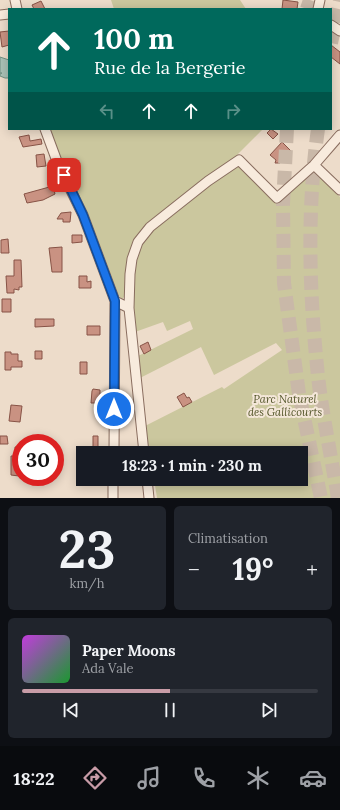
<!DOCTYPE html>
<html lang="fr">
<meta charset="utf-8">
<style>
body{margin:0;font-family:Lora,serif;background:#20242c;color:#f1f3f6;height:100vh;display:flex;flex-direction:column;font-size:15px;white-space:nowrap}
*{box-sizing:border-box;margin:0}
p{font-size:13px;color:#9ea1a6}
.icon{flex:none;width:22px;height:22px;fill:none;stroke:currentColor;stroke-width:2;stroke-linecap:round;stroke-linejoin:round}
.map{position:relative;height:498px;overflow:hidden}
.drawer{display:flex;flex-direction:column;gap:8px;padding:8px;background:#0d0f14;flex:1}
.drawer>*{flex:none}
.top-card{position:absolute;left:8px;top:8px;width:324px;height:122px;border-radius:0px;box-shadow:0 2px 10px #0003;background:#00695c;color:#fff;overflow:hidden}
.speed{position:absolute;left:12px;top:434px;display:flex;gap:8px;font-size:20px;font-weight:700;text-align:center}
.speed>*{display:grid;place-content:center;width:52px;height:52px;border-radius:50%;background:#171b24;box-shadow:0 2px 10px #0003;line-height:1}
.speed .limit{border:6px solid #d22;background:#fff;color:#111}
.pin{position:absolute;display:grid;place-items:center;width:34px;height:34px;color:#fff;margin:-17px;border-radius:8px;box-shadow:0 2px 6px #0006}
.me{position:absolute;width:44px;margin:-22px;rotate:0deg;stroke-linejoin:round;filter:drop-shadow(0 0 3px #0008)}
.turn{display:flex;align-items:center;gap:14px;height:84px;padding:0 20px;font-size:18px}
.turn .icon{width:52px;height:52px;stroke-width:2.5}
.turn b{display:block;font-size:28px;line-height:34px}
.lanes{display:flex;align-items:center;height:38px;padding:0 20px;background:#0003;justify-content:center;gap:20px;direction:ltr}
.lanes .off{opacity:.35}
.big{font-size:30px;font-weight:700;line-height:1.1}
.drawer .tile{flex:1;display:flex;flex-direction:column;justify-content:center;gap:6px;min-width:0;padding:0 14px;border-radius:6px;background:#20242c}
.drawer .dial{align-items:center;gap:0}
.dial b{font-size:52px;line-height:1}
.song{display:flex;align-items:center;gap:12px}
.cover{width:48px;height:48px;border-radius:6px;background:linear-gradient(135deg,hsl(290 70% 55%),hsl(130 70% 35%))}
.played{height:4px;border-radius:2px;background:linear-gradient(90deg,#c89ca7 50%,#363941 50%)}
.keys{display:flex;justify-content:space-around;direction:ltr}
.heat{display:flex;justify-content:space-between;align-items:center;font-size:22px;direction:ltr}
.drawer .tiles{flex:1;display:grid;gap:8px;grid-template-columns:1fr 1fr}
.tile:last-child{grid-column:span 2}
.trip{position:absolute;left:76px;top:446px;width:232px;height:40px;border-radius:0px;background:#171b24;box-shadow:0 2px 10px #0003;font-weight:700;line-height:40px;text-align:center}
.tab-bar{display:flex;height:64px;justify-content:space-around;align-items:center;background:#090b0e;color:#9ea1a6}
.tab-bar .icon{width:28px;height:28px}
.tab-bar .selected{color:#c89ca7}
.tab-bar b{font-size:18px;color:#f1f3f6}
.map>svg:first-child{display:block}
.green{fill:#cbc79e}
.water{fill:#aac1b6;stroke:#719082}
.building{fill:#c99282;stroke:#875346}
.lines{fill:none;stroke-linecap:round;stroke-linejoin:round}
.highway-tunnel{stroke:#c9b8a8;stroke-width:14;stroke-dasharray:14 7;stroke-linecap:butt}
.minor-casing{stroke:#896d5f;stroke-width:11}
.minor{stroke:#f8ebdd;stroke-width:9}
.route-casing{stroke:#114b97;stroke-width:10}
.route{stroke:#1a73e8;stroke-width:7}
.labels{text-anchor:middle;dominant-baseline:central;stroke-width:4;stroke-linejoin:round;paint-order:stroke}
.park-label{font-size:11px;font-style:italic;fill:#535529;stroke:#f4e7d9}
</style>
<div class="map">
<svg width="340" height="498" viewBox="0 0 340 498">
<rect width="100%" height="100%" fill="#eddcca"/>
<path class="green" d="M111,0H240L246,9H114Z
M49,129H263L234,158L277,202L315,170L340,197V498H157L154,479H301V453H150L145,426L222,387L224,389L282,350L276,343L214,375L201,347L140,378L138,356L193,329L190,321L167,331L163,322L135,332L126,295L122,299L113,289L54,146Z"/>
<path class="water" d="M0,57L9,60V78H5L0,76V74L2,73H0Z"/>
<path class="building" d="M283,0L298,2L297,9H282Z
M41,1L45,9H34L32,5Z
M9,31V45L2,47L0,32Z
M331,45L340,52V64L331,57Z
M271,129L278,134L273,139L267,133Z
M29,135L30,141L41,139L42,144L23,147L19,137Z
M282,142L291,151L280,163H275L276,160L270,155Z
M44,154L46,166L37,167L36,155Z
M53,186L55,194L43,200L27,203L24,194Z
M71,212L70,222H63V219H57L61,213Z
M72,235H82V242L72,243Z
M8,239L9,253H1V240Z
M62,247V272H52L49,248Z
M14,260H21L22,287H19V290L14,289V293H7L6,276H14Z
M79,276H87V282L91,281V288H79Z
M2,299H11V312H2Z
M35,319H54V326L35,327Z
M87,326H100V335H87Z
M148,342L151,350L144,354L140,346Z
M35,351H42V359H35Z
M5,352H11V354H18V361H22V367H11V370H5Z
M80,362H87V374H80Z
M93,389L100,390V403H91L92,391Z
M184,393L187,398L189,397L192,402L183,407L177,397Z
M11,405L22,406L20,422L9,421Z
M0,436H7L8,444H0Z
M93,436H98V453H80V448H93Z
M15,447H21V474L19,476L11,475V456H15Z"/>
<g class="lines">
<path class="highway-tunnel" d="M307,9L310,0
M331,43L340,0
M287,129L283,204L284,283L299,394L321,498
M318,129C307,207 309,288 317,366C321,410 331,454 338,498"/>
<g class="minor-casing">
<path id="minor" d="M15,0L17,9
M318,9L320,0
M0,15L9,14
M331,25L340,31
M45,129L58,164L83,215L115,301L129,308
M314,165L340,190
M114,453L115,301
M144,453L129,308L130,274L132,259L138,242L150,227L208,181L239,160L277,198L314,165L340,135
M147,479L149,498
M113,498V479"/>
</g>
<use href="#minor" class="minor"/>
</g>
<g class="lines">
<g class="route-casing">
<path id="route" d="M64,175L83,215L115,301L114,409"/>
</g>
<use href="#route" class="route"/>
</g>
<g class="labels">
<g class="park-label">
<text x="285" y="399">Parc Naturel<tspan x="285" dy="13">des Gallicourts</tspan></text>
</g>
</g>
</svg>
<div class="speed"><div class="limit">30</div></div>
<div class="pin" style="left:64px;top:175px;background:#d93025"><svg class="icon" aria-label="arrive" viewBox="0 0 24 24"><path d="M6 21V4h12l-3 4 3 4H6"/></svg></div>
<svg class="me" style="left:114px;top:409px" viewBox="-20 -20 40 40"><circle r="17" fill="#1a73e8" stroke="#fff" stroke-width="3"/><path d="M0-11L8 9 0 5-8 9z" fill="#fff"/></svg>
<div class="trip">18:23 · 1 min · 230 m</div>
<div class="top-card">
<div class="turn"><svg class="icon" aria-label="ahead" viewBox="0 0 24 24"><path d="M12 20V5M6 11l6-6 6 6"/></svg><div><b>100 m</b>Rue de la Bergerie</div></div>
<div class="lanes"><svg class="icon off" aria-label="left" viewBox="0 0 24 24"><path d="M17 20v-9H6M10 6l-5 5 5 5"/></svg><svg class="icon" aria-label="ahead" viewBox="0 0 24 24"><path d="M12 20V5M6 11l6-6 6 6"/></svg><svg class="icon" aria-label="ahead" viewBox="0 0 24 24"><path d="M12 20V5M6 11l6-6 6 6"/></svg><svg class="icon off" aria-label="right" viewBox="0 0 24 24"><path d="M7 20v-9h11M14 6l5 5-5 5"/></svg></div>
</div>
</div>
<section class="drawer">
<div class="tiles">
<div class="tile dial"><b>23</b><p>km/h</p></div>
<div class="tile"><p>Climatisation</p>
<div class="heat"><a>−</a><b class="big">19°</b><a>+</a></div>
</div>
<div class="tile">
<div class="song"><i class="cover"></i><div><b>Paper Moons</b><p>Ada Vale</p></div></div>
<div class="played"></div>
<div class="keys"><svg class="icon" aria-label="previous" viewBox="0 0 24 24"><path d="M18 5L8 12l10 7zM5 5v14"/></svg><svg class="icon" aria-label="pause" viewBox="0 0 24 24"><path d="M8 5v14M16 5v14"/></svg><svg class="icon" aria-label="next" viewBox="0 0 24 24"><path d="M6 5l10 7-10 7zM19 5v14"/></svg></div>
</div>
</div>
</section>
<nav class="tab-bar">
<b>18:22</b>
<svg class="icon selected" aria-label="directions" viewBox="0 0 24 24"><path d="M12 3l9 9-9 9-9-9zM9 14v-3h6M13 9l2 2-2 2"/></svg>
<svg class="icon" aria-label="music" viewBox="0 0 24 24"><path d="M9 18V5l10-2v13"/><circle cx="6" cy="18" r="3"/><circle cx="16" cy="16" r="3"/></svg>
<svg class="icon" aria-label="phone" viewBox="0 0 24 24"><path d="M5 4h4l2 5-3 2q2 4 5 5l2-3 5 2v4C11 20 4 13 5 4z"/></svg>
<svg class="icon" aria-label="climate" viewBox="0 0 24 24"><path d="M12 3v18M4 7l16 10M4 17L20 7"/></svg>
<svg class="icon" aria-label="car" viewBox="0 0 24 24"><path d="M5 17H2v-5l4-1 3-4h7l3 4 3 1v5h-3M9 17h6M6 11h13"/><circle cx="7" cy="17" r="2"/><circle cx="17" cy="17" r="2"/></svg>
</nav>
